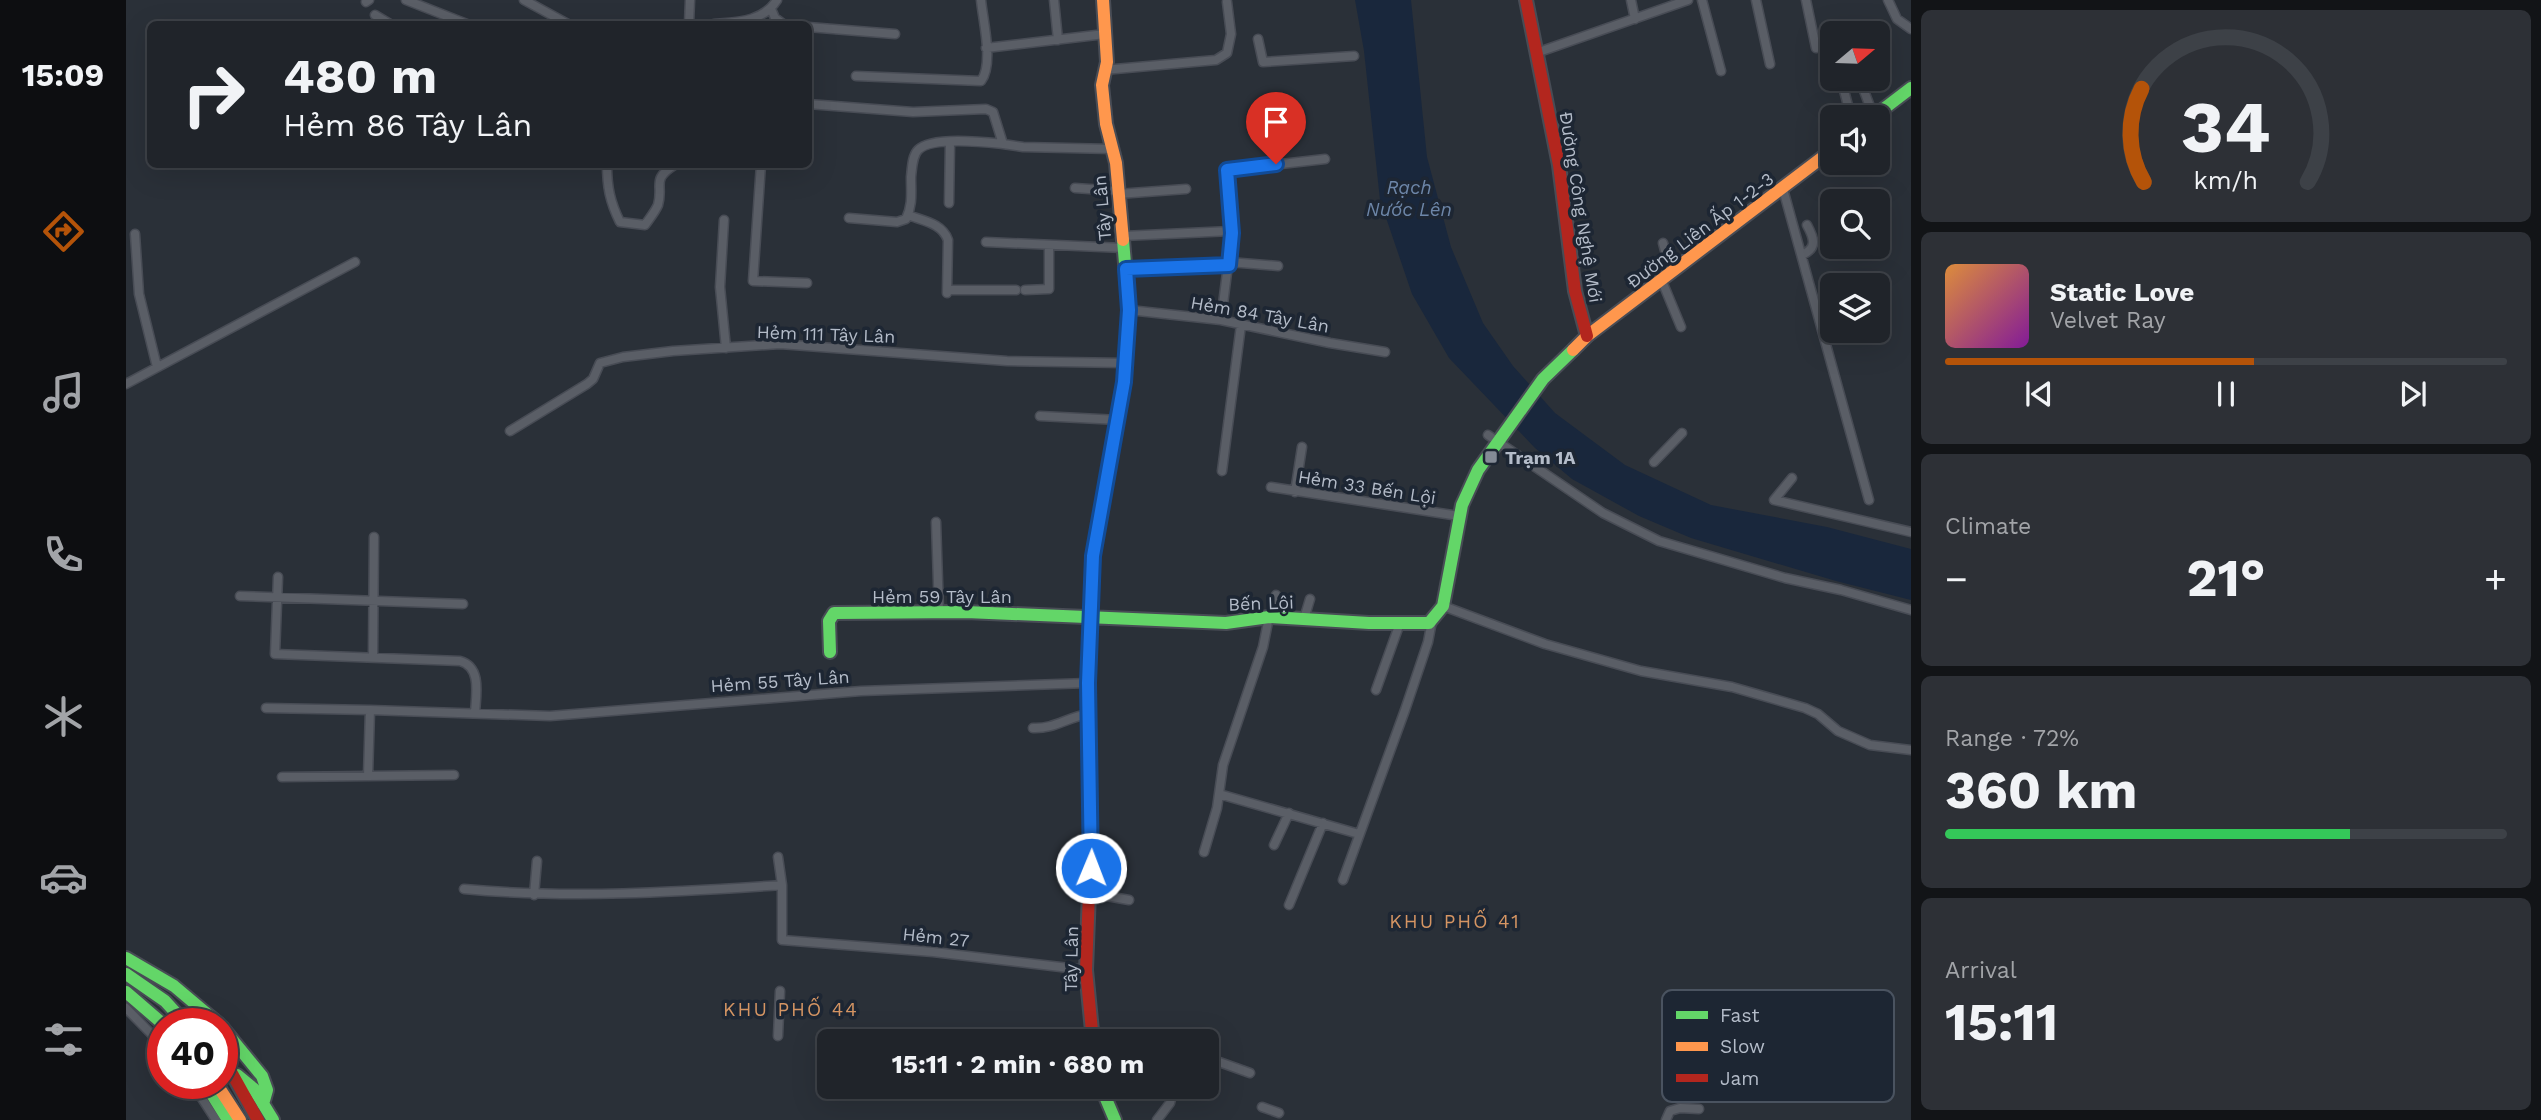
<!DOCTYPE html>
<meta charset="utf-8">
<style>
body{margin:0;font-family:"Work Sans",sans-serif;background:#2d3036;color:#f1f3f6;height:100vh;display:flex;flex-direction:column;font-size:26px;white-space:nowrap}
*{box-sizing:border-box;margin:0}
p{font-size:23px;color:#a2a4a8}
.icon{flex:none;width:38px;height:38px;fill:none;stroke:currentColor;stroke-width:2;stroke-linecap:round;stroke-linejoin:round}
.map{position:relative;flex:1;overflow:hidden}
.drawer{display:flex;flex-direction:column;gap:10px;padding:10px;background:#121417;width:630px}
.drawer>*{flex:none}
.banner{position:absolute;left:21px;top:21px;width:665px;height:147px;border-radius:10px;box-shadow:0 7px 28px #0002,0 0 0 2px #3d4147;background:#20242a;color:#f1f3f6;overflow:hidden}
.needle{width:46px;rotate:71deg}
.buttons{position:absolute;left:1694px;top:21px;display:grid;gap:14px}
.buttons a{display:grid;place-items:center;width:70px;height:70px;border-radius:10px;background:#20242a;box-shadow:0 7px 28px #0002,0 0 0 2px #3d4147;font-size:35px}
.speed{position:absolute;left:21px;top:1008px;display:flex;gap:14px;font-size:35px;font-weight:700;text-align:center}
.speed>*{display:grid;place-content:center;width:91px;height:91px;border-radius:50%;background:#20242a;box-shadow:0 7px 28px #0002,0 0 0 2px #3d4147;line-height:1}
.speed .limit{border:10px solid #d22;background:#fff;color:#111}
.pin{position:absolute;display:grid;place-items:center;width:60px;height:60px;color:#fff;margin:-72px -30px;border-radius:50% 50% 50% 0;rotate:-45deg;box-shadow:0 0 7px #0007}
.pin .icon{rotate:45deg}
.me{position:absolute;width:77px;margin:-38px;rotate:1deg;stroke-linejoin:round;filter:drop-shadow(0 0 5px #0008)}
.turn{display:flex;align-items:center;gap:24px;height:147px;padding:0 21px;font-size:32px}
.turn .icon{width:91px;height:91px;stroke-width:2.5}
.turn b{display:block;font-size:49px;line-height:60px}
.big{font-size:52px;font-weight:700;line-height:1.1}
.drawer .widget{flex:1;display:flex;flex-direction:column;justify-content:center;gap:10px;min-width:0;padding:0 24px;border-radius:10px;background:#2d3036}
.drawer .dial{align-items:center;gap:0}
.dial svg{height:182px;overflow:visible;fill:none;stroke:#3d4147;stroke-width:7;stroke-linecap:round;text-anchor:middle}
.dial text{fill:#f1f3f6;stroke:none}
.song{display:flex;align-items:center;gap:21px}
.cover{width:84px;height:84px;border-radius:10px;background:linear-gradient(135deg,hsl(30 70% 55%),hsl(290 70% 35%))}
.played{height:7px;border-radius:4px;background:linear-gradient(90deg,#b45309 55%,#3d4147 55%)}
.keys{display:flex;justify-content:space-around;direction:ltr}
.heat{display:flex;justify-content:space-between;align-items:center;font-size:38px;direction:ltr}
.charge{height:10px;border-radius:5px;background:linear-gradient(90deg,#34c759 72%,#3d4147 0)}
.trip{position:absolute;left:691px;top:1029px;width:402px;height:70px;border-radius:10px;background:#20242a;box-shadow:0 7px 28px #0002,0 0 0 2px #3d4147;font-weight:700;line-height:70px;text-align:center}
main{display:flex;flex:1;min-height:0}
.dock{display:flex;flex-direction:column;width:126px;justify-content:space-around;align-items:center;background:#0d0e11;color:#a2a4a8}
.dock .icon{width:49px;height:49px}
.dock .selected{color:#b45309}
.dock b{font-size:32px;color:#f1f3f6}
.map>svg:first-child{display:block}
.water{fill:#19273c}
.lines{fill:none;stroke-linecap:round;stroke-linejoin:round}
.street-casing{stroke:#484c55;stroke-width:11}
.fast-casing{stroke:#484c55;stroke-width:16}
.slow-casing{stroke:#484c55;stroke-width:16}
.jam-casing{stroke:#484c55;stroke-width:16}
.street{stroke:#5a5e66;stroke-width:8}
.fast{stroke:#63d668;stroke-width:12}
.slow{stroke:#ff974d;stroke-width:12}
.jam{stroke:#b3261e;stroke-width:12}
.route-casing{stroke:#114b97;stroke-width:18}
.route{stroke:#1a73e8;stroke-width:12}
.poi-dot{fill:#848b96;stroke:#1d2633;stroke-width:2.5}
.labels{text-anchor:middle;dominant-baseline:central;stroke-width:7;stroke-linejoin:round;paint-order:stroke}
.street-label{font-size:18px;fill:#b4bcc9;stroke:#1d2633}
.poi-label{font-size:18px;font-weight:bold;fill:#b4bcc9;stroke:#1d2633;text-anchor:start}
.water-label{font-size:19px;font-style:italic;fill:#6d86a8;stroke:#1d2633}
.neighbourhood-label{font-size:19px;letter-spacing:2px;fill:#d59563;stroke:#1d2633}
.key{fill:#1d2633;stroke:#4a5360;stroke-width:2}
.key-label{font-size:19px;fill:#b4bcc9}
</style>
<main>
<nav class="dock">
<b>15:09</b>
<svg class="icon selected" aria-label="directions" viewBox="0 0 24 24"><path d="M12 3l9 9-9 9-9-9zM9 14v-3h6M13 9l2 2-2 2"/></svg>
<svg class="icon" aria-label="music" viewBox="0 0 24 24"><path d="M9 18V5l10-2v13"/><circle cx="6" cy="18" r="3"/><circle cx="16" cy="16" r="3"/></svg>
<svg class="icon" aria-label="phone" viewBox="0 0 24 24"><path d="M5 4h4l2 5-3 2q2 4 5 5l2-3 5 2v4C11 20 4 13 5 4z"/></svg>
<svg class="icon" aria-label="climate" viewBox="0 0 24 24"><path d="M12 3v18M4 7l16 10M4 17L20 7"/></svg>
<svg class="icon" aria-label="car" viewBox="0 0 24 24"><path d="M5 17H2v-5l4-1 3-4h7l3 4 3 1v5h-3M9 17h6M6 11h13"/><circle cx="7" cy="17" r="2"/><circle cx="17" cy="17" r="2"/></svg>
<svg class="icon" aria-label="filters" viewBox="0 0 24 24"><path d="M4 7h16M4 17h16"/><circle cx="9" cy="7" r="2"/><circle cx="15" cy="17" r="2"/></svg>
</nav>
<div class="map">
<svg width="1785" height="1120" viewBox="0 0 1785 1120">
<rect width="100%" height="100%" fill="#2a3038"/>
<path class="water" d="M1229,0H1285L1301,157L1325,247L1357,323L1387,366L1429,413L1499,465L1585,505L1701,527L1785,549V600L1710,581L1565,538L1513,516L1446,479L1409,448L1323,358L1286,294L1254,200L1238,51Z"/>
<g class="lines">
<g class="street-casing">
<path id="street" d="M280,0L341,24
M398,0L442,24
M928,0L932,40
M1505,0L1509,19
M1576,0L1595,71
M1630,0L1644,64
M1680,0L1690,48
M1762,0L1771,19L1785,29
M240,2L243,0
M645,9L649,18L657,24
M249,15L264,24
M563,24L564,0
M588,24C611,22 637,22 651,0
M682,27L769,34
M1132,39L1137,62L1228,56
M860,48L979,34
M1410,53L1562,0
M978,70L1090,60L1101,53L1105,34L1101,2
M730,76L855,81C868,64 857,21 855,0
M1715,79L1725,117
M1735,83L1748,117
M682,104L787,112L860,109L867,112L877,144L897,147L987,149
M481,164C481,187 484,202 494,222L519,225C523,219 529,212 532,205C538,184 524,180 550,164
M635,164L627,281L681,283
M949,188L992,191
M1657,189L1743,500
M992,194L1060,189
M823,203L824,143
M782,215C797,221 816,223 822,240L821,293
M723,218L771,222L780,219C787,204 785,193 785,177C786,169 786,156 792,150C806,136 858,142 877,144
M598,220L594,287L600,348
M9,234L13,294L31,367
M997,236L1105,231
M860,242L998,248
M1537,243L1545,273
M1676,255C1692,248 1688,238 1681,225
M1103,262L1152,266
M1000,269L1103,265
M1536,281L1555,327
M821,290H890
M899,290L923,289V245
M1003,310L1095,320L1204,343L1259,352
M1095,320L1106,233L1101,170L1199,159
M0,384L229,262
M914,416L993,420
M384,431L461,384L467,379L474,363L497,357L547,351L654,344L881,361L999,363
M1362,435L1477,513L1533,541L1659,578L1715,590L1785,610
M1528,462L1556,433
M1096,471L1115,325
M1666,478L1648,500L1785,532
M1145,487L1333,516
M1169,492L1176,447
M810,522L813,612
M152,577L149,654L334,661C356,667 350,695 349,713
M114,596L337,604
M1317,606L1419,644L1515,671L1606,687L1679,708L1692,714L1712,731L1744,745L1785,750
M1149,618L1150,595
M1178,619L1184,599
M247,657L248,537
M1250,690L1274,623
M140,708L244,710L242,776
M244,710L424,716L735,691L962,683
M907,728C929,729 941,717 963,714
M156,777L328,775
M1093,794L1233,834
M1148,845L1163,813
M1078,852L1091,808L1097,765L1137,647L1143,617
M652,857L656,885V940L807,952L960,970
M1217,880L1279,710L1302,642L1306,621
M338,889C444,899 550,892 656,885
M964,893L1003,900
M408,895L411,861
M1163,905L1197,823
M0,1008L37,1046
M652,1036L654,991
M1082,1058L1124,1073
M66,1083L90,1120
M1136,1107L1153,1113
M1031,1120L1044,1103L1048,1087
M1540,1120L1544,1111L1554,1108L1573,1109"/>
</g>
<g class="fast-casing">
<path id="fast" d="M1747,117L1785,88
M704,652L703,621L708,613L840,612L1100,623L1143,617L1243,623H1303L1317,606L1336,505L1352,470L1417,379L1447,350
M965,841L962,683L967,556L998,382L1003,310L997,240
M0,958L48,986L93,1024
M0,974L39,1001L60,1024
M0,992L37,1024
M96,1027L136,1076L141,1090L137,1104
M111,1075L128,1089L147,1120
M79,1083L102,1120
M975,1087L989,1120"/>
</g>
<g class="slow-casing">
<path id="slow" d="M977,0L981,62L976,85L980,124L990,163L997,240
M1447,350L1461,336L1706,150
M90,1083L114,1120"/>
</g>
<g class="jam-casing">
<path id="jam" d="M1400,0L1433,165L1449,291L1461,336
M965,841L960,970L967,1041
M96,1062L104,1070L132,1120"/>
</g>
<use href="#street" class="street"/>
<use href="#fast" class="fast"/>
<use href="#slow" class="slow"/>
<use href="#jam" class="jam"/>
</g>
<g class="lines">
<g class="route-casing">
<path id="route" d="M965,868L962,683L967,556L998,382L1003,310L1000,269L1103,265L1106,233L1101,170L1150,164"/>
</g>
<use href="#route" class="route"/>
</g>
<rect class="poi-dot" x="1358" y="450" width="14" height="14" rx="3.5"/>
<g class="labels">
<g class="street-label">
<text transform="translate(1455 207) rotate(81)">Đường Công Nghệ Mới</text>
<text transform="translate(976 208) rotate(-95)">Tây Lân</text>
<text transform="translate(1574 230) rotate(-37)">Đường Liên Ấp 1-2-3</text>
<text transform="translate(1134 314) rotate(10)">Hẻm 84 Tây Lân</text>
<text transform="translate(700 334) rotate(2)">Hẻm 111 Tây Lân</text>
<text transform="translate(1241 487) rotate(9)">Hẻm 33 Bến Lội</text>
<text x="816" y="596">Hẻm 59 Tây Lân</text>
<text transform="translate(1135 603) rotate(-2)">Bến Lội</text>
<text transform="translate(654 681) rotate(-4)">Hẻm 55 Tây Lân</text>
<text transform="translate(810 937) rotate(6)">Hẻm 27</text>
<text transform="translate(945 959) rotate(-89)">Tây Lân</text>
</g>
<g class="poi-label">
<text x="1379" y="457">Trạm 1A</text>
</g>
<g class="water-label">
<text x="1283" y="187">Rạch<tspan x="1283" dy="22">Nước Lên</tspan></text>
</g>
<g class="neighbourhood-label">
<text x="1329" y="921">KHU PHỐ 41</text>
<text x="665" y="1009">KHU PHỐ 44</text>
</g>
</g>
<rect x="1536" y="990" width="232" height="112" rx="10" class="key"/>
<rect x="1550" y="1011" width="32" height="8" fill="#63d668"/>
<rect x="1550" y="1042" width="32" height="9" fill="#ff974d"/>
<rect x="1550" y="1074" width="32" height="8" fill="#b3261e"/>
<g class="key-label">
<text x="1594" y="1022">Fast</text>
<text x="1594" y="1053">Slow</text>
<text x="1594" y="1085">Jam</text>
</g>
</svg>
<div class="buttons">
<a><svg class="needle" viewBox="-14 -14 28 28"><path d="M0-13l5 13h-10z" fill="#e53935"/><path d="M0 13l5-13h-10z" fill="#a2a4a8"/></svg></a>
<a><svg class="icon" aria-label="sound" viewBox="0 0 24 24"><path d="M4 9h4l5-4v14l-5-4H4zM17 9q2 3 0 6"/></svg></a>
<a><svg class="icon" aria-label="search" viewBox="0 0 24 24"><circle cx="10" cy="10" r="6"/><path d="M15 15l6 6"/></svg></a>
<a><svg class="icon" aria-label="layers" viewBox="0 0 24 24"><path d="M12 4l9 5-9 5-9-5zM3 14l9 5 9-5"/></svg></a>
</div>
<div class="speed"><div class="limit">40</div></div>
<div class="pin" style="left:1150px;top:164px;background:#d93025"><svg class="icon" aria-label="arrive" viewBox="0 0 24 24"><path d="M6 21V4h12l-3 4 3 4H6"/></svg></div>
<svg class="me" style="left:965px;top:868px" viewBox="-20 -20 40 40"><circle r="17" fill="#1a73e8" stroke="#fff" stroke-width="3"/><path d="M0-11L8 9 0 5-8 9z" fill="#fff"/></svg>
<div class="trip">15:11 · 2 min · 680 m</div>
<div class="banner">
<div class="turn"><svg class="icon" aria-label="right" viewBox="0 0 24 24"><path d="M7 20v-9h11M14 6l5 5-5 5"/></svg><div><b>480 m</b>Hẻm 86 Tây Lân</div></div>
</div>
</div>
<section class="drawer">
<div class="widget dial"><svg viewBox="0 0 100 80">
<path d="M14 69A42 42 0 1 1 86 69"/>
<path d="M14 69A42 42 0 0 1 13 28" stroke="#b45309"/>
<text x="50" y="56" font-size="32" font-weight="700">34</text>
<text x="50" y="72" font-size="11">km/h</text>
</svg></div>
<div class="widget">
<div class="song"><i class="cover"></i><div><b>Static Love</b><p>Velvet Ray</p></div></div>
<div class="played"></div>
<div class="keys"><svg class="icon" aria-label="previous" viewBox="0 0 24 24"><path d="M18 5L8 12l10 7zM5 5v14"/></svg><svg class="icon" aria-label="pause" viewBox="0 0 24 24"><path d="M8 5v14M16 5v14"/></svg><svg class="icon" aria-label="next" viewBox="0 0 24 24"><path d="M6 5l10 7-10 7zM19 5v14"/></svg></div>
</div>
<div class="widget"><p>Climate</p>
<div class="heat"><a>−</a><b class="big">21°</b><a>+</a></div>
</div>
<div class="widget"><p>Range · 72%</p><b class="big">360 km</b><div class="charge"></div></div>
<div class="widget"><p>Arrival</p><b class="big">15:11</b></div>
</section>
</main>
